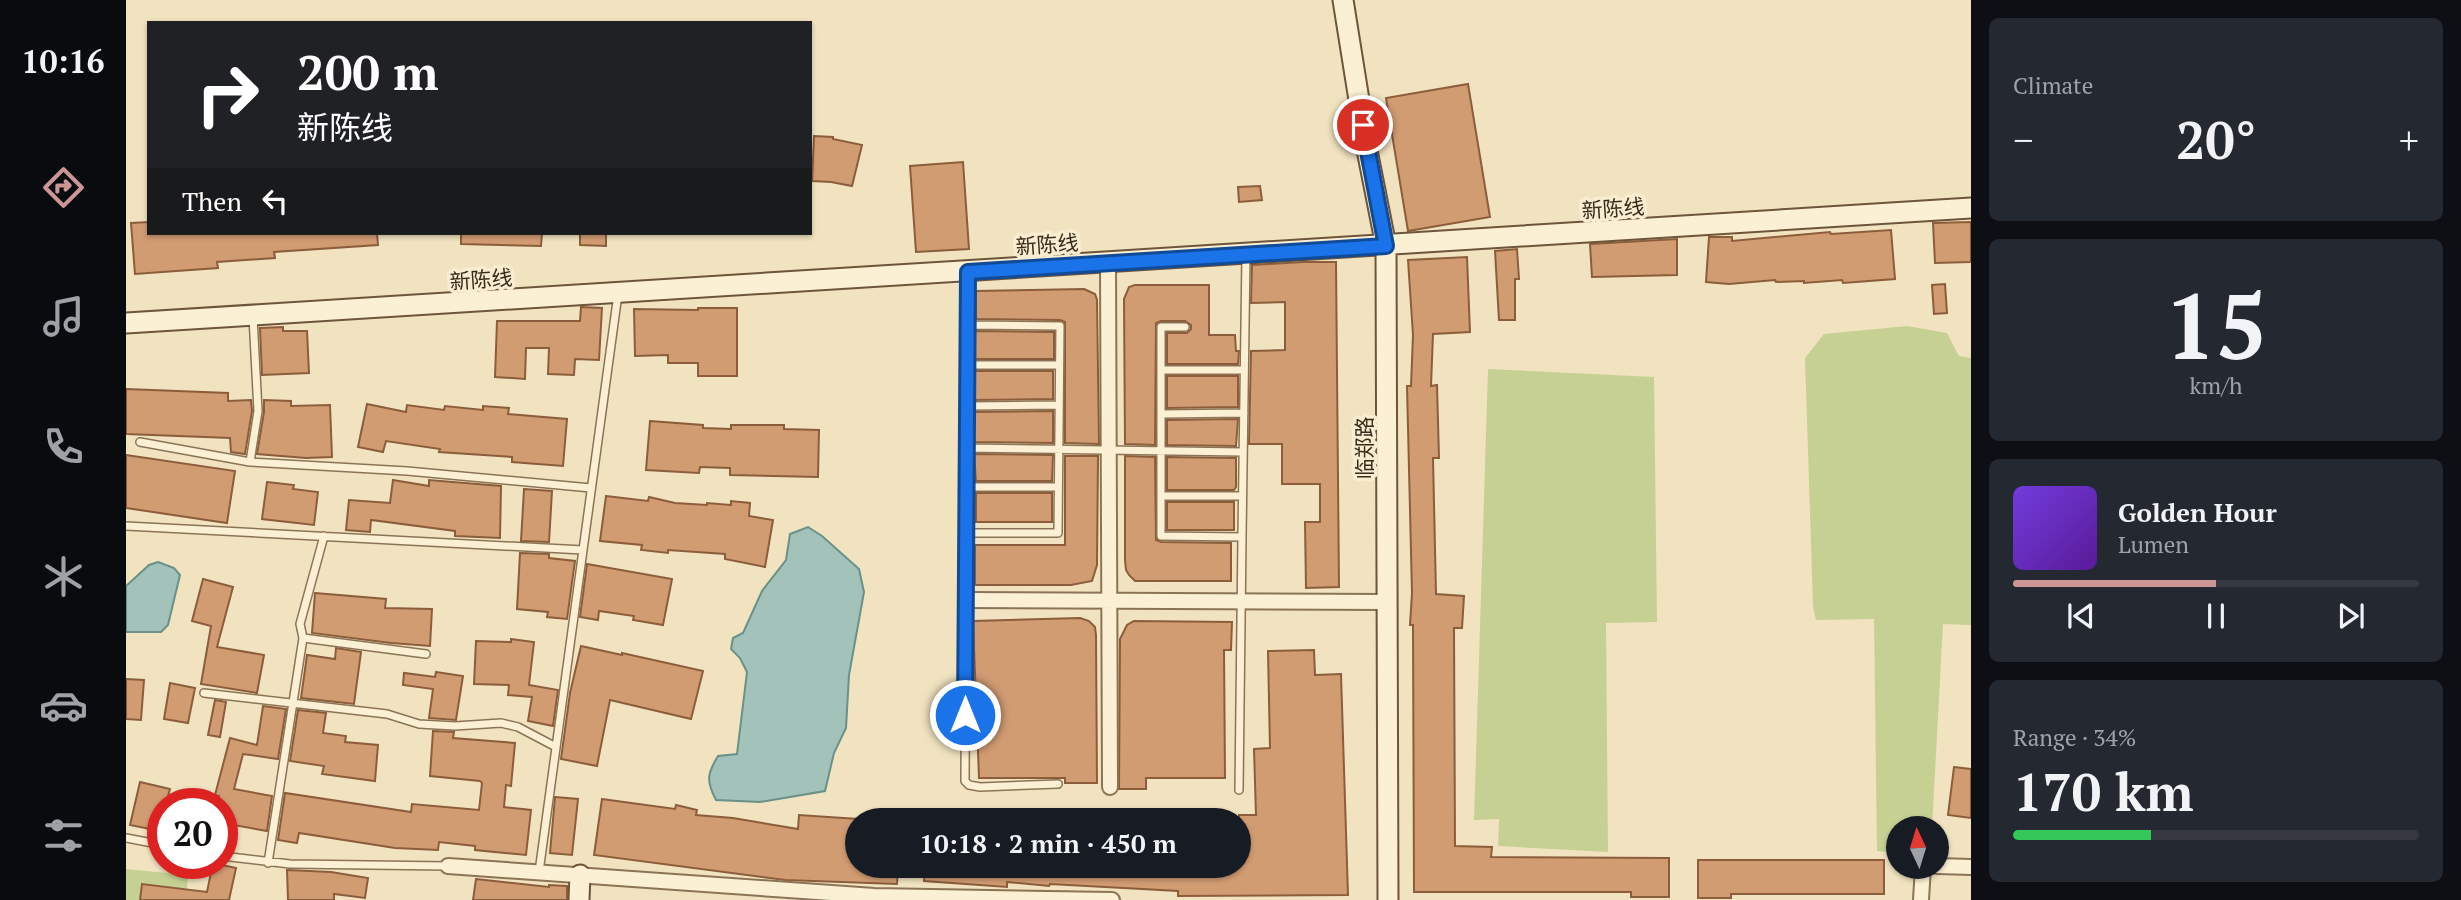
<!DOCTYPE html>
<meta charset="utf-8">
<style>
body{margin:0;font-family:"PT Serif","Noto Sans SC",serif;background:#242831;color:#f1f3f6;height:100vh;display:flex;flex-direction:column;font-size:26px;white-space:nowrap}
*{box-sizing:border-box;margin:0}
p{font-size:23px;color:#9ea1a6}
.icon{flex:none;width:38px;height:38px;fill:none;stroke:currentColor;stroke-width:2;stroke-linecap:round;stroke-linejoin:round}
.map{position:relative;flex:1;overflow:hidden}
.side{display:flex;flex-direction:column;gap:18px;padding:18px;background:#0d0f14;width:490px}
.side>*{flex:none}
.guide{position:absolute;left:21px;top:21px;width:665px;height:214px;border-radius:0px;box-shadow:0 2px 5px #0004;background:#202124;color:#fff;overflow:hidden}
.needle{width:46px;rotate:356deg}
.buttons{position:absolute;left:1760px;top:816px;display:grid;gap:14px}
.buttons a{display:grid;place-items:center;width:63px;height:63px;border-radius:50%;background:#171b24;box-shadow:0 2px 5px #0004;font-size:35px}
.speed{position:absolute;left:21px;top:788px;display:flex;gap:14px;font-size:35px;font-weight:700;text-align:center}
.speed>*{display:grid;place-content:center;width:91px;height:91px;border-radius:50%;background:#171b24;box-shadow:0 2px 5px #0004;line-height:1}
.speed .limit{border:10px solid #d22;background:#fff;color:#111}
.pin{position:absolute;display:grid;place-items:center;width:60px;height:60px;color:#fff;margin:-30px;border:4px solid #fff;border-radius:50%;box-shadow:0 2px 7px #0007}
.me{position:absolute;width:77px;margin:-38px;rotate:0deg;stroke-linejoin:round;filter:drop-shadow(0 0 5px #0008)}
.turn{display:flex;align-items:center;gap:24px;height:147px;padding:0 35px;font-size:32px}
.turn .icon{width:91px;height:91px;stroke-width:2.5}
.turn b{display:block;font-size:49px;line-height:60px}
.then{display:flex;align-items:center;height:66px;padding:0 35px;background:#0003;gap:14px;font-size:26px}
.big{font-size:52px;font-weight:700;line-height:1.1}
.side .tile{flex:1;display:flex;flex-direction:column;justify-content:center;gap:10px;min-width:0;padding:0 24px;border-radius:10px;background:#242831}
.side .dial{align-items:center;gap:0}
.dial b{font-size:91px;line-height:1}
.song{display:flex;align-items:center;gap:21px}
.cover{width:84px;height:84px;border-radius:10px;background:linear-gradient(135deg,hsl(260 70% 55%),hsl(270 70% 35%))}
.played{height:7px;border-radius:4px;background:linear-gradient(90deg,#cc9697 50%,#363941 50%)}
.keys{display:flex;justify-content:space-around;direction:ltr}
.heat{display:flex;justify-content:space-between;align-items:center;font-size:38px;direction:ltr}
.charge{height:10px;border-radius:5px;background:linear-gradient(90deg,#34c759 34%,#363941 0)}
.trip{position:absolute;left:719px;top:808px;width:406px;height:70px;border-radius:35px;background:#171b24;box-shadow:0 2px 5px #0004;font-weight:700;line-height:70px;text-align:center}
main{display:flex;flex:1;min-height:0}
.menu{display:flex;flex-direction:column;width:126px;justify-content:space-around;align-items:center;background:#090b0e;color:#9ea1a6}
.menu .icon{width:49px;height:49px}
.menu .active{color:#cc9697}
.menu b{font-size:32px;color:#f1f3f6}
.map>svg:first-child{display:block}
.green{fill:#c7d093}
.water{fill:#a3c2ba;stroke:#699188;stroke-width:2}
.building{fill:#d29c73;stroke:#8c5d3b;stroke-width:2}
.lines{fill:none;stroke-linecap:round;stroke-linejoin:round}
.lane-casing{stroke:#8b7456;stroke-width:10}
.street-casing{stroke:#8b7456;stroke-width:18}
.secondary-casing{stroke:#6d543a;stroke-width:23}
.lane{stroke:#fbf0d3;stroke-width:7}
.street{stroke:#fbf0d3;stroke-width:14}
.secondary{stroke:#fbf0d3;stroke-width:19}
.route-casing{stroke:#114b97;stroke-width:18}
.route{stroke:#1a73e8;stroke-width:12}
.labels{text-anchor:middle;dominant-baseline:central;stroke-width:7;stroke-linejoin:round;paint-order:stroke}
.street-label{font-size:21px;fill:#392b1c;stroke:#f8edd0}
</style>
<main>
<nav class="menu">
<b>10:16</b>
<svg class="icon active" aria-label="directions" viewBox="0 0 24 24"><path d="M12 3l9 9-9 9-9-9zM9 14v-3h6M13 9l2 2-2 2"/></svg>
<svg class="icon" aria-label="music" viewBox="0 0 24 24"><path d="M9 18V5l10-2v13"/><circle cx="6" cy="18" r="3"/><circle cx="16" cy="16" r="3"/></svg>
<svg class="icon" aria-label="phone" viewBox="0 0 24 24"><path d="M5 4h4l2 5-3 2q2 4 5 5l2-3 5 2v4C11 20 4 13 5 4z"/></svg>
<svg class="icon" aria-label="climate" viewBox="0 0 24 24"><path d="M12 3v18M4 7l16 10M4 17L20 7"/></svg>
<svg class="icon" aria-label="car" viewBox="0 0 24 24"><path d="M5 17H2v-5l4-1 3-4h7l3 4 3 1v5h-3M9 17h6M6 11h13"/><circle cx="7" cy="17" r="2"/><circle cx="17" cy="17" r="2"/></svg>
<svg class="icon" aria-label="filters" viewBox="0 0 24 24"><path d="M4 7h16M4 17h16"/><circle cx="9" cy="7" r="2"/><circle cx="15" cy="17" r="2"/></svg>
</nav>
<div class="map">
<svg width="1845" height="900" viewBox="0 0 1845 900">
<rect width="100%" height="100%" fill="#f1e3c0"/>
<path class="green" d="M1781,326L1821,333L1833,356L1845,358V625L1817,624L1806,828H1773V853L1751,851L1748,619L1690,620L1687,606L1679,358L1698,334Z
M1362,369L1528,377L1531,622L1480,623L1482,852L1372,846L1373,819L1348,820Z
M0,869L62,875L60,900H0Z"/>
<path class="water" d="M682,527L696,536L733,569L738,592L723,675L720,728L708,753L699,791L634,802L590,800C580,781 581,774 592,756L611,754L621,672L614,658L605,649L607,638L617,633L636,591L660,560L664,534Z
M32,562L48,568L54,575L42,625L35,632H0V586L23,565Z"/>
<path class="building" d="M1342,84L1364,217L1282,231L1260,98Z
M688,136L707,137V139L736,145L726,186L705,182L686,181Z
M837,162L843,249L790,252L784,166Z
M1134,186L1136,200L1113,202L1112,187Z
M23,222V233H251L252,245L148,252L149,258L91,262L92,268L9,274L5,223Z
M1845,222V262L1809,263L1807,223Z
M1765,230L1769,279L1717,283L1716,280L1678,283V281L1650,282L1649,280L1603,284L1580,282L1583,237H1606V241L1704,232L1705,234Z
M335,233H416L415,246L335,244Z
M454,233H480V246L454,245Z
M1551,239V275L1466,277L1464,244Z
M1391,249L1393,279H1389V320H1373L1369,251Z
M1341,257L1344,332L1307,334L1305,386L1311,385L1313,458H1307L1310,594L1338,596L1336,628H1328L1329,846L1366,847L1365,857L1543,858V897H1505V892H1288L1287,625H1284L1286,593L1281,386H1285L1287,335L1282,260Z
M1177,262H1210L1213,587L1180,588L1179,522H1194V484H1156V444H1123L1125,351L1159,350V302L1125,303L1126,265Z
M1819,284L1821,313L1808,314L1806,285Z
M1009,285H1083V335H1109L1110,351H1113L1112,364H1041V333H1061L1065,329V325L1059,321H1035L1030,323L1029,445L999,444L998,299L1003,287Z
M958,289L969,294L971,300L973,444L939,443V322L934,320L850,319V291Z
M455,307L476,308L473,360L449,359L448,375L422,374L423,348H400L399,379L369,377L371,321H454Z
M572,308H611V376H572V363H542V355L509,356L508,309L572,310Z
M157,327V331H181L183,373L136,375L134,328Z
M848,331L928,332V359H848Z
M848,371H927V399L847,400Z
M1041,376H1112V407L1041,408Z
M0,389L102,393V401L125,400L126,411L119,454L105,452L104,438L0,434Z
M138,400L165,401V406L204,405L206,457L180,458L131,454L138,412Z
M241,404L280,412L281,405L318,410L319,406L357,410V406L383,408L382,414L441,419L437,466L386,462V457L313,452L314,449L260,441L257,452L232,447Z
M927,411V443L848,442L847,412Z
M1112,419L1110,446L1041,445V420Z
M524,421L577,425V428L605,429V425H658V429L693,430L692,477L604,475V468L574,467L573,473L520,470Z
M848,454L927,455L926,481H850Z
M0,455L109,471L101,523L0,508Z
M939,456H972L971,565L966,581L945,585H849V545H939Z
M999,456L1029,457L1030,540L1035,542L1105,543V581H1009L1003,575L1000,570L999,560Z
M1041,457L1110,458V487L1108,490H1041Z
M267,480L303,486V480L375,486L374,538L329,536V531L245,520L244,532L220,530L223,500L264,503Z
M141,482L168,485L167,489L192,492L188,525L136,519Z
M398,489L426,491L423,542L395,541Z
M850,493H926V522H850Z
M480,496L522,501L523,497L549,503L581,505V503L605,505V501L624,503L623,516L647,520L639,567L599,559V554L542,550V553L515,550L516,545L474,541Z
M1041,502H1108V530H1041Z
M394,553L423,554V558L449,561L441,619L421,617L422,612L391,609Z
M461,564L546,579L537,625L507,620L508,616L473,611L472,620L454,617Z
M77,579L107,587L91,647L138,655L131,693L75,684L85,626L66,621Z
M189,593L260,599L259,608L306,609L304,646L265,643L186,633Z
M954,618L963,621L969,627L970,635L971,783H939V778H853L847,621Z
M1008,621L1106,622L1105,650H1098L1099,778H1020V789H993L994,639L1001,625Z
M385,639L408,642L403,685L432,690L427,726L402,721L406,697L382,695L383,685L348,684L350,641L385,642Z
M455,646L496,655V653L577,671L565,719L484,700L471,766L435,759L444,693Z
M210,648L235,652L228,704L175,698L181,655L209,659Z
M1188,650L1189,675L1215,674L1222,895L1052,896V891L924,884L923,886L881,882V887L798,881L799,866H883L929,872V866H1113V815H1130L1128,749L1144,748L1142,651Z
M310,672L337,676L330,720L303,718L307,689L277,685L278,673L309,677Z
M0,679L18,680L15,720L0,719Z
M44,683L69,688L62,723L38,719Z
M89,700L100,702L94,737L82,735Z
M137,706L160,709L152,759L117,754L108,789L146,796L141,831L96,823V803H92L93,796L89,795L104,738L131,745Z
M172,710L200,713L197,733L220,736L219,742L252,745L249,781L196,774L198,766L164,761Z
M307,731L328,732L327,738L389,743L385,786L380,785L378,807L405,810L400,855L349,850V846L313,842L312,850L269,848L173,833L171,843L152,840L159,793L285,812L286,804L353,810L356,783L354,781L304,776Z
M1828,767L1845,769V818L1822,815Z
M14,782L44,789L40,803H37L34,831L4,825Z
M429,797L452,799L446,855L424,853Z
M476,799L549,809L550,805L571,810L570,815L607,818L672,829L673,815L732,819V866H772L771,884L659,880L468,855Z
M1572,860H1758V894H1605V898H1572Z
M87,863L110,868L103,900H14L16,884L81,892Z
M161,870L205,872L242,878L239,898L208,894V900H162Z
M350,879L423,887V885L441,886V900H347Z"/>
<g class="lines">
<g class="lane-casing">
<path id="lane" d="M842,272L839,781L843,785L854,787L932,784
M1059,327H1035V536L1116,537L1120,255
M841,365H933
M1035,370H1118
M841,406L933,405
M1035,414L1118,413
M14,442L124,462L281,471L465,488
M841,448L1117,452
M124,462L132,411L127,317
M841,487H932
M1035,496H1116
M0,526L457,550
M840,533H932L934,326L842,325
M177,638L300,654
M78,693L261,714L293,724L329,726L375,723L392,727L430,747
M1113,790L1116,537
M0,838L37,845
M96,856L164,864L322,866
M142,863L177,638L174,624L198,536
M413,872L492,294"/>
</g>
<g class="street-casing">
<path id="street" d="M982,263L984,787
M840,600L1261,602
M322,866L748,896L986,900
M1811,866L1845,867
M1795,900L1797,866"/>
</g>
<g class="secondary-casing">
<path id="secondary" d="M1217,0L1241,150L1260,246L1262,900
M0,323L1845,208
M453,900L454,875"/>
</g>
<use href="#lane" class="lane"/>
<use href="#street" class="street"/>
<use href="#secondary" class="secondary"/>
</g>
<g class="lines">
<g class="route-casing">
<path id="route" d="M839,715L842,272L1260,246L1237,125"/>
</g>
<use href="#route" class="route"/>
</g>
<g class="labels">
<g class="street-label">
<text transform="translate(1487 208) rotate(-4)">新陈线</text>
<text transform="translate(921 244) rotate(-4)">新陈线</text>
<text transform="translate(355 279) rotate(-4)">新陈线</text>
<text transform="translate(1238 448) rotate(-90)">临郑路</text>
</g>
</g>
</svg>
<div class="buttons">
<a><svg class="needle" viewBox="-14 -14 28 28"><path d="M0-13l5 13h-10z" fill="#e53935"/><path d="M0 13l5-13h-10z" fill="#9ea1a6"/></svg></a>
</div>
<div class="speed"><div class="limit">20</div></div>
<div class="pin" style="left:1237px;top:125px;background:#d93025"><svg class="icon" aria-label="arrive" viewBox="0 0 24 24"><path d="M6 21V4h12l-3 4 3 4H6"/></svg></div>
<svg class="me" style="left:839px;top:715px" viewBox="-20 -20 40 40"><circle r="17" fill="#1a73e8" stroke="#fff" stroke-width="3"/><path d="M0-11L8 9 0 5-8 9z" fill="#fff"/></svg>
<div class="trip">10:18 · 2 min · 450 m</div>
<div class="guide">
<div class="turn"><svg class="icon" aria-label="right" viewBox="0 0 24 24"><path d="M7 20v-9h11M14 6l5 5-5 5"/></svg><div><b>200 m</b>新陈线</div></div>
<div class="then">Then<svg class="icon" aria-label="left" viewBox="0 0 24 24"><path d="M17 20v-9H6M10 6l-5 5 5 5"/></svg></div>
</div>
</div>
<section class="side">
<div class="tile"><p>Climate</p>
<div class="heat"><a>−</a><b class="big">20°</b><a>+</a></div>
</div>
<div class="tile dial"><b>15</b><p>km/h</p></div>
<div class="tile">
<div class="song"><i class="cover"></i><div><b>Golden Hour</b><p>Lumen</p></div></div>
<div class="played"></div>
<div class="keys"><svg class="icon" aria-label="previous" viewBox="0 0 24 24"><path d="M18 5L8 12l10 7zM5 5v14"/></svg><svg class="icon" aria-label="pause" viewBox="0 0 24 24"><path d="M8 5v14M16 5v14"/></svg><svg class="icon" aria-label="next" viewBox="0 0 24 24"><path d="M6 5l10 7-10 7zM19 5v14"/></svg></div>
</div>
<div class="tile"><p>Range · 34%</p><b class="big">170 km</b><div class="charge"></div></div>
</section>
</main>
